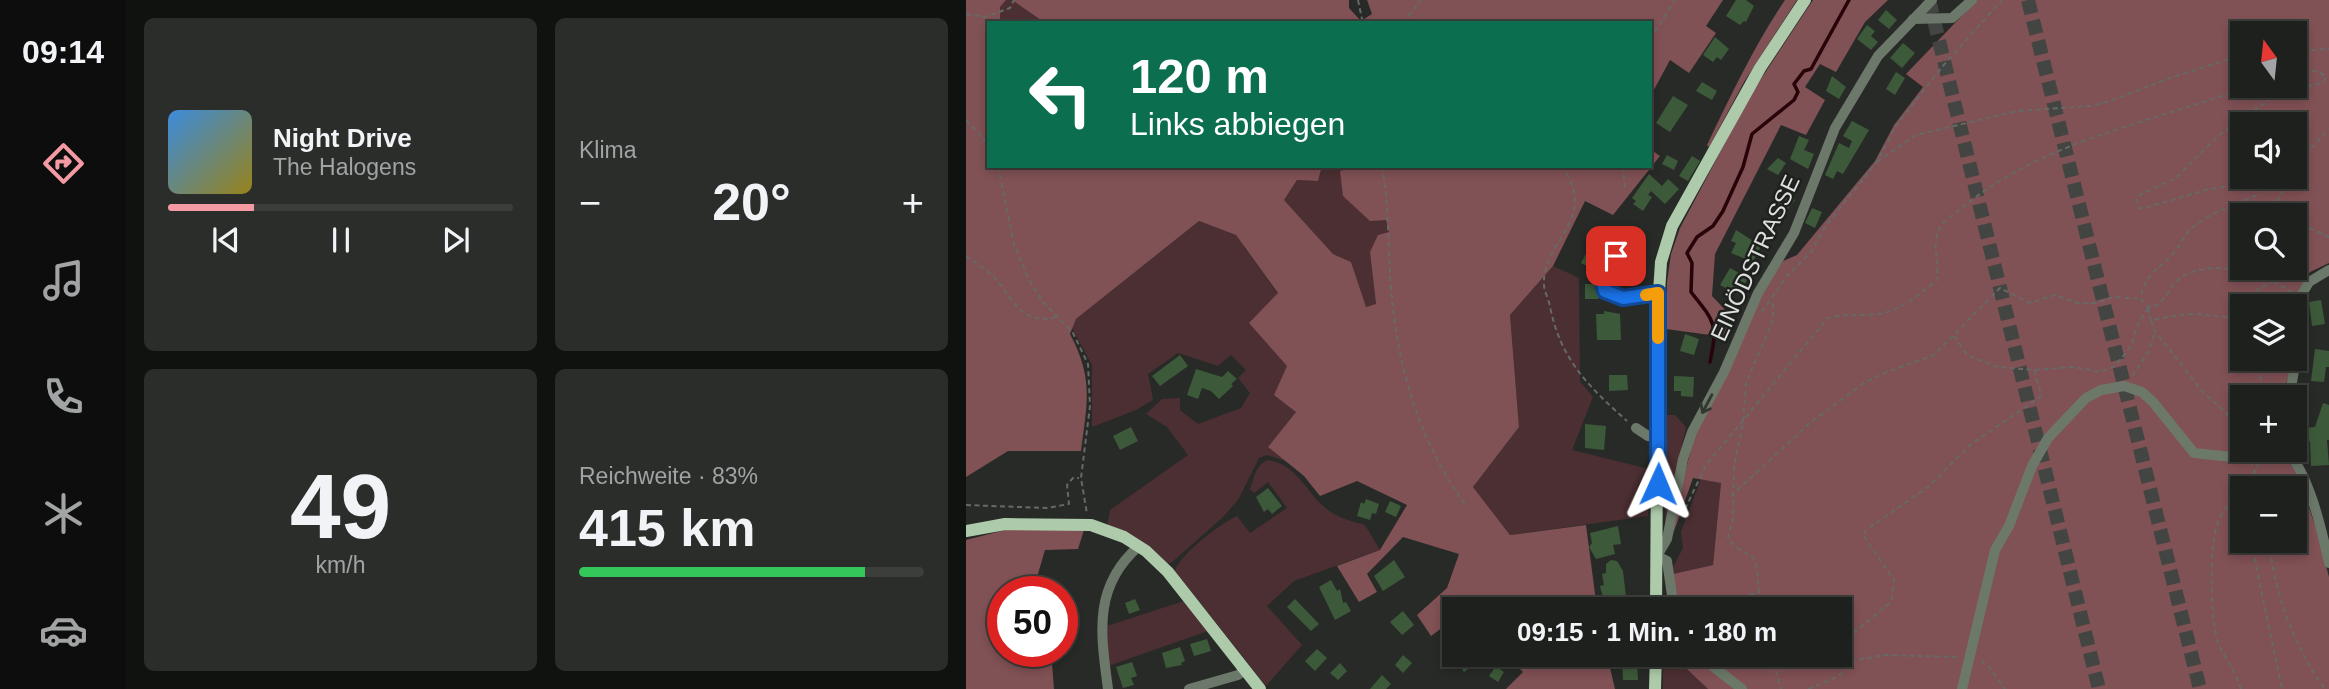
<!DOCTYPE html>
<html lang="de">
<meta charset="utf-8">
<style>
body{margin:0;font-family:Helvetica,sans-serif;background:#2b2d2a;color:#f1f3f6;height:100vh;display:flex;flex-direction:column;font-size:26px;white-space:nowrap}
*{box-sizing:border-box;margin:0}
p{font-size:23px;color:#a1a3a4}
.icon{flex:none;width:38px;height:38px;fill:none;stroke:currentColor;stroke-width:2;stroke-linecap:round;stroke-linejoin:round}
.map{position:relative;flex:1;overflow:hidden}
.sheet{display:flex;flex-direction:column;gap:18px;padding:18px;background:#101210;width:840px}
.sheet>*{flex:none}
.banner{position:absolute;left:21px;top:21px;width:665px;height:147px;border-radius:0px;box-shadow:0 4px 10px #0003,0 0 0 2px #3c3e3b;background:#0b6e4f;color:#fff;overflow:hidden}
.needle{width:46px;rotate:345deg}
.fabs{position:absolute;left:1264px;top:21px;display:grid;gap:14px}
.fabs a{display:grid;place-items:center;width:77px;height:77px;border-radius:0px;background:#1e201d;box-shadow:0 4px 10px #0003,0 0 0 2px #3c3e3b;font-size:35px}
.speed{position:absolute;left:21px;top:576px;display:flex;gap:14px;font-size:35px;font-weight:700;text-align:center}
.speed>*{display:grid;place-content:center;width:91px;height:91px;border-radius:50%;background:#1e201d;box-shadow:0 4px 10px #0003,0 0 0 2px #3c3e3b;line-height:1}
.speed .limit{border:10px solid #d22;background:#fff;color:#111}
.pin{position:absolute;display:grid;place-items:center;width:60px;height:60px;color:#fff;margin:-30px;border-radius:14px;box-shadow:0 4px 10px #0006}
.me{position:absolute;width:77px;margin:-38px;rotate:1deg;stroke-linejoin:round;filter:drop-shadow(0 0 5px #0008)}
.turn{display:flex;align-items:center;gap:24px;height:147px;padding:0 28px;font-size:32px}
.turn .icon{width:91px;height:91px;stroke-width:2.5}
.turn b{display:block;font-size:49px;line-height:60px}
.big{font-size:52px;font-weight:600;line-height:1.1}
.sheet .card{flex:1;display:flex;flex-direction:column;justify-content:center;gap:10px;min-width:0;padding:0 24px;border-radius:10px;background:#2b2d2a}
.sheet .dial{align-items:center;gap:0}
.dial b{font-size:91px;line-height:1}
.song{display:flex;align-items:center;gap:21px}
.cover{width:84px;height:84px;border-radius:10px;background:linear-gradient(135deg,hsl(210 70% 55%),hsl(50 70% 35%))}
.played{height:7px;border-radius:4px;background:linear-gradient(90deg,#f49aa2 25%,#3c3e3b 25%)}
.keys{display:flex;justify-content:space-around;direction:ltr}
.heat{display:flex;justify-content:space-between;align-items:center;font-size:38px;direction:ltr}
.charge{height:10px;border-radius:5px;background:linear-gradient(90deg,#34c759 83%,#3c3e3b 0)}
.sheet .tiles{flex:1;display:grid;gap:18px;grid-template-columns:repeat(2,1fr)}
.trip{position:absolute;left:476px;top:597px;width:410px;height:70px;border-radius:0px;background:#1e201d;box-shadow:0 4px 10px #0003,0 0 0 2px #3c3e3b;font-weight:600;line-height:70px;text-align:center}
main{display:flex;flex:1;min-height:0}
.tab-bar{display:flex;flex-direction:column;width:126px;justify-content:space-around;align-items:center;background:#0c0d0c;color:#a1a3a4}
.tab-bar .icon{width:49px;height:49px}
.tab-bar .current{color:#f49aa2}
.tab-bar b{font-size:32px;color:#f1f3f6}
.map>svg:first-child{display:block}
.green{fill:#4c2f32}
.forest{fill:#805155;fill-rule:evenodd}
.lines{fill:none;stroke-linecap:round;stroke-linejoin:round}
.stream{stroke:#280309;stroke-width:3.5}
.building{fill:#3c5a39}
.highway-tunnel{stroke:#434542;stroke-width:14;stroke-dasharray:14 7;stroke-linecap:butt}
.path{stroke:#676967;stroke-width:2;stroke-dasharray:5 3.5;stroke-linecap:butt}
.minor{stroke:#6c796a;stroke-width:10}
.major{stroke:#adcaaa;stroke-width:12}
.oneway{stroke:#323731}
.route-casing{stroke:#114b97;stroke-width:18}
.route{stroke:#1a73e8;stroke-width:12}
.slow{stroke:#f59e0b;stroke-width:12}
.labels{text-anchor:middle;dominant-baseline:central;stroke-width:5;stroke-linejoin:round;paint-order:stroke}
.street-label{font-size:23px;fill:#dee0de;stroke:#1e211e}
</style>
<main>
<nav class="tab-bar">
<b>09:14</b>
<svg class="icon current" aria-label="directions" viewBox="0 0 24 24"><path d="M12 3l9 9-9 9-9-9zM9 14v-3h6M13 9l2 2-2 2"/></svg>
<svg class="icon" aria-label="music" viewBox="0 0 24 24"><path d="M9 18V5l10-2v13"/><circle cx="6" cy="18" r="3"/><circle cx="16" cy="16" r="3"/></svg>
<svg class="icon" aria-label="phone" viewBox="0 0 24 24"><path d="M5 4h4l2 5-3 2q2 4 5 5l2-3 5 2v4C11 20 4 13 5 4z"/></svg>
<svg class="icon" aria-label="climate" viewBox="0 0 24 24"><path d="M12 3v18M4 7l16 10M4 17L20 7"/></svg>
<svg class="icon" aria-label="car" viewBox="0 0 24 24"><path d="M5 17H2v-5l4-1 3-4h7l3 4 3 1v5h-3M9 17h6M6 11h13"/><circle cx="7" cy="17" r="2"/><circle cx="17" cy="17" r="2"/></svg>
</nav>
<section class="sheet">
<div class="tiles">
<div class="card">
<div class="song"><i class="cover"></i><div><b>Night Drive</b><p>The Halogens</p></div></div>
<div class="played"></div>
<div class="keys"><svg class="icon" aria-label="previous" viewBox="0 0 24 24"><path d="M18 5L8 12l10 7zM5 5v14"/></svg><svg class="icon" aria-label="pause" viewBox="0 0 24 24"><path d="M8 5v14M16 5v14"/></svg><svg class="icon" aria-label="next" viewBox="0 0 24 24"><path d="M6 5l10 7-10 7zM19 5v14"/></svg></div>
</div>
<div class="card"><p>Klima</p>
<div class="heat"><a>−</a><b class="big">20°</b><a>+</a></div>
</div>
<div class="card dial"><b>49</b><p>km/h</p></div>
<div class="card"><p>Reichweite · 83%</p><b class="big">415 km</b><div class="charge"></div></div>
</div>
</section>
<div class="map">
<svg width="1363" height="689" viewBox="0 0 1363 689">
<rect width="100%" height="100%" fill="#282a27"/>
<path class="green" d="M40,0H46L79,23H34V7Z
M356,166H391L374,172L420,220L423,232L404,252L410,305L399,307L385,262L367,254L318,200L331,180L352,181Z
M233,221L270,235L312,294L321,366L330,412L302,447L320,461L301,455L293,458L272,500L257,517L205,563H202L141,527L144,510L222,455L201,427L180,414L196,399L214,398V410L232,424L275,408L284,393L272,378L280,370L265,355L252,366L212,353L182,374L187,400L170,410L126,427V365L106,328L110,319Z
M587,266L613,278L614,381L627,397L606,450L683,469L682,516L544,535L507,487L553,427L544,315Z
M701,415H709L720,427L699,523Z
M302,460C329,464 339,489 357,506C369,517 384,521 399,525L414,550L328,581L301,606L336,645L300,686L209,571C213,555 255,523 271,516L284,533L321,508L302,482L288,493L284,489C288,478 290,464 302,460Z
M735,479L755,483L747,565L707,574V567L717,548L715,532Z
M218,601L242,631L142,666L138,627Z
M697,655H706L742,689H697Z"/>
<path class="forest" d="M0,0H40L34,7V23H23V166H356L352,181L331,180L318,200L367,254L385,262L400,307L410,304L404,252L412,235L423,232L420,220L404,221L377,196L374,171L391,166H684V149L694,156L647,215L619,201L587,266L544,315L553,427L507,487L544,535L620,525L631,609H488V619L465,636L451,615L481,588L493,554L437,537L401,574L411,592L393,602L371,566L414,550L441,505L391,481L354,496L338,476L302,447L330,412L308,395L321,366L283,323L312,293L270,235L233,221L110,319L104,334C128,379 121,403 115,451H42L0,477Z
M46,0H383V8L395,21L406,14L401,0H757L740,26L750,33L723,73L704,60L684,97V23H79Z
M819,0H831L778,82L743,147L741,145C765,95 788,46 819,0Z
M847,0H922L899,22L870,72L854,64L839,87L859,100L840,135L815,125L749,254L746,296L769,320L759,337L700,329L701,282L705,254L714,228L785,94Z
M1011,0H1363V263L1344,272L1331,293L1314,295L1319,306H1276V359H1326V367L1315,397H1276V450H1311L1331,471L1352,535L1363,577V689H742L706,655L873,654V609H712L707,574L747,565L755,483L727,478L707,534L714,492L729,434L794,296L817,261L831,255L909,161L928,125L957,87L940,74ZM1276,33H1328V86H1276ZM1276,124H1328V177H1276ZM1276,215H1328V268H1276ZM1276,488H1328V541H1276Z
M39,530H118L112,549L79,550L67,591L37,592V651H85L88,689H0V540Z
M540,655H641L649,689H540L557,672Z"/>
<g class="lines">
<path class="stream" d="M744,362C752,324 749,322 725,292L726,263L721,253L731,237L747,226L757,211L777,167L786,134L828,100L832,92L828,84L838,71L845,69L883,0"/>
</g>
<path class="building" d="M770,0H780L788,6L780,22L778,21L774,25L760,16Z
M920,10L931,20L923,29L912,20Z
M901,25L909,31L905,36L912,42L905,50L891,39Z
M749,37L763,49L755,60L751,57L747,62L737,55Z
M937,43L949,53L936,68L924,58Z
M930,72L939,78L929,95L920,89Z
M866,76L880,87L873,99L860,91Z
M736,82L751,91L746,100L730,91Z
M707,96L722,105L704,132L690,123Z
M886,121L903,130L877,174L871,171L867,179L859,175L873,143L883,148L886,141L877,136Z
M833,136L843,140L838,150L848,154L842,169L824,159Z
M701,155L712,161L708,170L696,164Z
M726,156L734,161L722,181L713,176Z
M812,158L820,163L812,175L801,169Z
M683,174L696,186L702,179L713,189L699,204L685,191L682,195L686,197L677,211L667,204L670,201L666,198Z
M817,190L829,200L813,220L801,210Z
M846,208L856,212L849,228L839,223Z
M633,230L641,234L637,242L647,246L639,262L634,260L629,270L615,263Z
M770,230L795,246L787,262L765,253L770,243L765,241Z
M764,268L782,278L773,295L754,285Z
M619,284H632L635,296L632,299H619Z
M1355,300L1359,324L1346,326L1343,302Z
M638,311L654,314L655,340H631L630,314H638Z
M719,334L733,339L728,355L714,351Z
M1349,349L1363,351V367H1360L1358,382L1345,381Z
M214,355L222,366L194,386L186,376Z
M230,369L256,377L262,371L271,379L265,384L267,386L253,399L245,391L236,388L232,399L221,395Z
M643,375H661L662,390L643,391Z
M708,376L728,377L727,397L715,396V391H708Z
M1357,403L1363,405V440H1361L1363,465L1345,466L1344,441H1338L1337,428L1349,427Z
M619,424L640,426L638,450L619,448Z
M165,427L172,441L154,450L147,436Z
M302,488L316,506L306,514L302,509L298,512L290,497Z
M400,499L413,504L410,514L406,513L404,520L391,516L395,502L398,504Z
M424,501L435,506L430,517L419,512Z
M652,526L655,544L647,545L649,554L630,559L623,547L626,543L624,533Z
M428,560L439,577L417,591L408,576Z
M645,560L651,561L657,571L661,605L640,609L634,586L638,585L636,574L640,573V564Z
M365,580L371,591L374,589L377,603L380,602L385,611L369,620L353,587Z
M169,599L174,610L163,614L159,603Z
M329,599L353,624L345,631L321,607Z
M437,611L448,625L436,635L424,622Z
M241,639L245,651L228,656L224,644Z
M214,647L219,661L215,663L216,665L200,668L196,653Z
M351,649L361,658L349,671L339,661Z
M494,654H512L515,659L498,672L489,658Z
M437,655L446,663L437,673L429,665Z
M671,660L672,680H657L656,661Z
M166,662L171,676L165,678L168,685L157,688L150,667Z
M374,663L381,671L372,680L364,673Z
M530,666L538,672L532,682L523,676Z
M416,675L425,684L420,689H404Z"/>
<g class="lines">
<path class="highway-tunnel" d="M963,0L1133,689
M1062,0L1234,689"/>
<path class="path" d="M392,0L396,19L399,23
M0,14L19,17L44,8L48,0
M437,23L455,0
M684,39L709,0
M1328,51L1363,49
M1329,73L1339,53
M0,120L23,145
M911,162L950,135L1051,111L1124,106L1144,101L1204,78L1276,55
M32,166L48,244L63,280L77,302L107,333L122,364L124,406L115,478L121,514
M416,166C423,206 422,248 425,288C431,366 454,445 501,507
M596,166C634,220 575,241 578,286C579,293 583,300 584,307C595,360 622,386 661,421
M657,166L659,190
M1328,167L1363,129
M1300,215L1308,207
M1317,215L1309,206L1323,177
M1328,221L1363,237
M0,256C9,262 19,269 27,276C48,298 53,326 91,317
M1326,293C1300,272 1242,257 1213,279C1202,287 1198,308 1182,307L1175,299C1177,277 1191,270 1205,256C1214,247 1218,234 1228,226C1246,212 1271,204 1291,195L1294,189L1293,185L1287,183L1243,189L1179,208H1173L1170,200L1174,195L1211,177L1252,136L1310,95L1358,82L1360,76L1350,71L1328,74
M1281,306L1292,289L1309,281L1301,268
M1182,308L1185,321C1202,316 1225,312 1242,315C1256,317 1262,318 1276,316
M796,312L819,278L845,252L859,227L910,163L930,126L976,67L1036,0
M1185,321L1189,331L1236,391L1271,423L1276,435
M988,336L1001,355L1031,367L1069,370L1107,367L1134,372L1149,366L1166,345L1170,328L1182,308
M1290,359L1299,397
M1166,376L1183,351L1189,332
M1285,461L1293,488
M1288,476V488
M1277,488L1288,475L1293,461
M765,496L845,422L898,383L916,374L968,355L1034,288L1064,303L1089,295L1111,303H1130L1147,297L1174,299
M0,505L81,508L103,504L101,485L107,478H113
M719,509L740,465L862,318C880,313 900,317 918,313C937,308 955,293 970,281C975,262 963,241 976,225C981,218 990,213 996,208C1077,140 1188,122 1284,86
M1288,541L1289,561L1316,689
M1304,541C1306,588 1330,651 1359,689
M743,609L792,592
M799,609L793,592L791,567L787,557L768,546L762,537L767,518L768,466L777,423L780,383L807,320V299
M873,642L879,640L925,602L928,580L897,535L900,530L962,487L1004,445L1074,397C1076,386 1068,381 1069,370
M805,654L815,689
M1015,661L1023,667L1039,689
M842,689L871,677L890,660L919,655L992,657
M1275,689C1270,672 1260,660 1253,645C1244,626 1243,545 1251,525C1256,510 1265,501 1276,489"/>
<path class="minor" d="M947,19L986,18L1006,0
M650,256L637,283L639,291L657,298L692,293
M1323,397L1331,356L1333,299L1343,282L1363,270
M670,428L682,436L693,437
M1320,450C1343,473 1356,531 1363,563
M708,609L701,561L691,556L701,539L717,459L726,432L758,372L792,293L828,233L869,128L912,56L966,0
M731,654L776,689
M142,689C135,635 126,587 173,546
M223,689L272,675L278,670
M996,689L1029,550L1043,526L1066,466L1082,438L1120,398L1135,390L1158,386L1176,392L1187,402L1228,453L1266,457L1288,450"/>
<path class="major" d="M0,531L39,524L125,525L158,537L180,551L202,572L294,689
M690,609L692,307L695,262L706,226L794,68L839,0
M689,689L690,654"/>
</g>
<defs><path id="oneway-shaft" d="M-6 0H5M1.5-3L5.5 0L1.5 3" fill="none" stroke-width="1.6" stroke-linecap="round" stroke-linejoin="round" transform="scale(1.75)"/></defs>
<use class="oneway" href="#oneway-shaft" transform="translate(741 404) rotate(118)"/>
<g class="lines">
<g class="route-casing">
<path id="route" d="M650,256L637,283L639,291L657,298L692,293V484"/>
</g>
<use href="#route" class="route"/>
<path class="slow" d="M680,295L692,293V338"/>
</g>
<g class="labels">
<g class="street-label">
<text transform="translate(789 258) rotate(-65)">EINÖDSTRASSE</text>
</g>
</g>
</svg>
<div class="fabs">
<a><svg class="needle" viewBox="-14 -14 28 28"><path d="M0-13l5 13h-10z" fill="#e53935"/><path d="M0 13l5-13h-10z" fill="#a1a3a4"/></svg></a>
<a><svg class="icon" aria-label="sound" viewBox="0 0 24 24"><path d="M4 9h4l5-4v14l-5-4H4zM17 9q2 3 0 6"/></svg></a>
<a><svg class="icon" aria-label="search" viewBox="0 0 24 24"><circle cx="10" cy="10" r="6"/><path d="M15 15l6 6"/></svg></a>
<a><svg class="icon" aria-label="layers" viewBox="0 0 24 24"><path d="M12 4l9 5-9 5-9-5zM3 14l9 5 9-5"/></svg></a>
<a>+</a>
<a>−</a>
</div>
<div class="speed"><div class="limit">50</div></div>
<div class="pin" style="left:650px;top:256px;background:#d93025"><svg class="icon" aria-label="arrive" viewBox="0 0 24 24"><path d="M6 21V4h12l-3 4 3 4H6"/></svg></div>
<svg class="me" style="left:692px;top:484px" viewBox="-20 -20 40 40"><path d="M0-17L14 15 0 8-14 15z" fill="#1a73e8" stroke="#fff" stroke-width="4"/></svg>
<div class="trip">09:15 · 1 Min. · 180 m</div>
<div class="banner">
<div class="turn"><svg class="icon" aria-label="left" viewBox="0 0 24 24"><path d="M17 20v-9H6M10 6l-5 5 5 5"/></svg><div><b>120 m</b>Links abbiegen</div></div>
</div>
</div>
</main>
